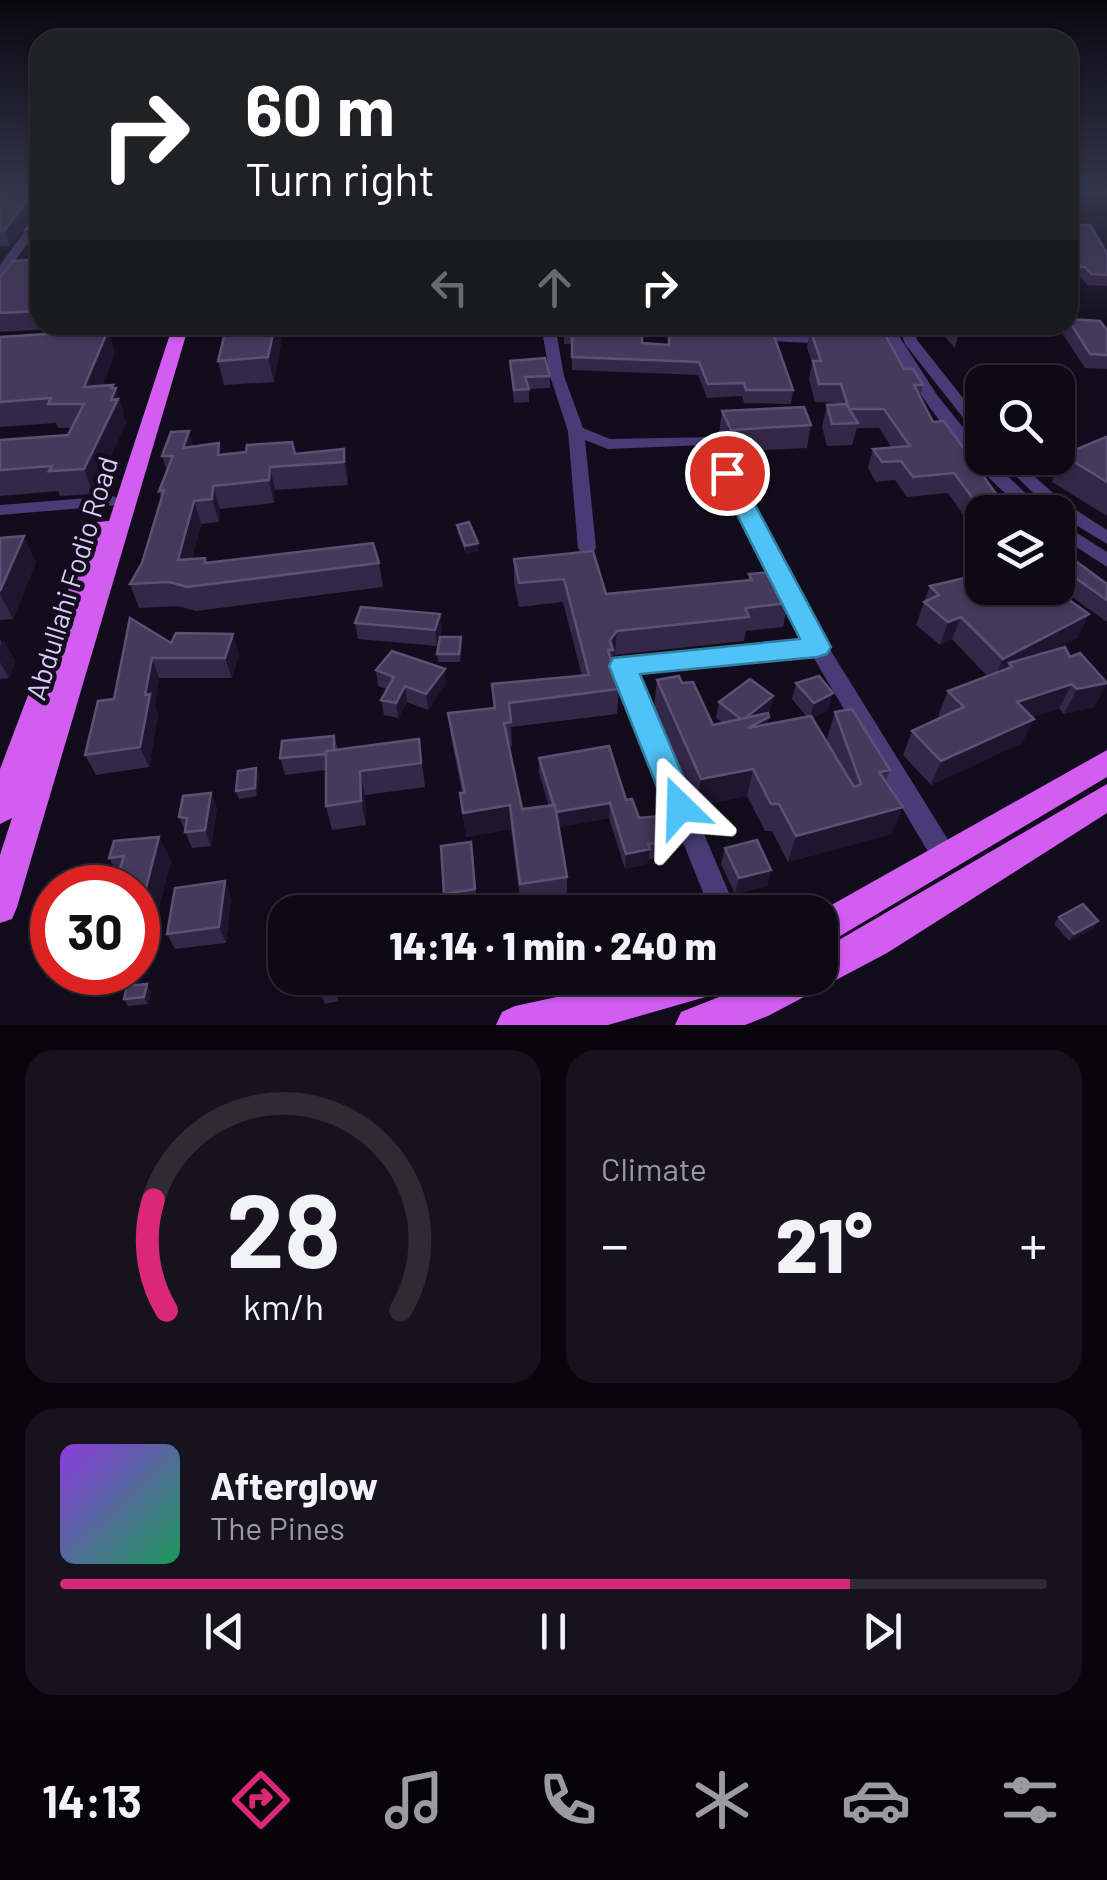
<!DOCTYPE html>
<meta charset="utf-8">
<style>
body{margin:0;font-family:Barlow,sans-serif;background:#17131e;color:#f1f3f6;height:100vh;display:flex;flex-direction:column;font-size:38px;white-space:nowrap}
*{box-sizing:border-box;margin:0}
p{font-size:32px;color:#9b9aa0}
.icon{flex:none;width:55px;height:55px;fill:none;stroke:currentColor;stroke-width:2;stroke-linecap:round;stroke-linejoin:round}
.map{position:relative;height:1025px;overflow:hidden}
.details{display:flex;flex-direction:column;gap:25px;padding:25px;background:#08060c;flex:1}
.details>*{flex:none}
.banner{position:absolute;left:30px;top:30px;width:1048px;height:305px;border-radius:30px;box-shadow:0 2px 8px #0004,0 0 0 2px #2e2b34;background:#202124;color:#fff;overflow:hidden}
.buttons{position:absolute;left:965px;top:365px;display:grid;gap:20px}
.buttons a{display:grid;place-items:center;width:110px;height:110px;border-radius:20px;background:#0e0a15;box-shadow:0 2px 8px #0004,0 0 0 2px #2e2b34;font-size:50px}
.speed{position:absolute;left:30px;top:865px;display:flex;gap:20px;font-size:50px;font-weight:700;text-align:center}
.speed>*{display:grid;place-content:center;width:130px;height:130px;border-radius:50%;background:#0e0a15;box-shadow:0 2px 8px #0004,0 0 0 2px #2e2b34;line-height:1}
.speed .limit{border:15px solid #d22;background:#fff;color:#111}
.pin{position:absolute;display:grid;place-items:center;width:85px;height:85px;color:#fff;margin:-42px;border:5px solid #fff;border-radius:50%;box-shadow:0 2px 10px #0007}
.me{position:absolute;width:110px;margin:-55px;rotate:338deg;stroke-linejoin:round;filter:drop-shadow(0 0 8px #0008)}
.turn{display:flex;align-items:center;gap:35px;height:210px;padding:0 50px;font-size:45px}
.turn .icon{width:130px;height:130px;stroke-width:2.5}
.turn b{display:block;font-size:70px;line-height:85px}
.lanes{display:flex;align-items:center;height:95px;padding:0 50px;background:#0003;justify-content:center;gap:50px;direction:ltr}
.lanes .off{opacity:.35}
.big{font-size:75px;font-weight:800;line-height:1.1}
.details .widget{flex:1;display:flex;flex-direction:column;justify-content:center;gap:15px;min-width:0;padding:0 35px;border-radius:30px;background:#17131e}
.details .dial{align-items:center;gap:0}
.dial svg{height:260px;overflow:visible;fill:none;stroke:#2e2b34;stroke-width:7;stroke-linecap:round;text-anchor:middle}
.dial text{fill:#f1f3f6;stroke:none}
.song{display:flex;align-items:center;gap:30px}
.cover{width:120px;height:120px;border-radius:15px;background:linear-gradient(135deg,hsl(270 70% 55%),hsl(150 70% 35%))}
.played{height:10px;border-radius:5px;background:linear-gradient(90deg,#db2777 80%,#2e2b34 80%)}
.keys{display:flex;justify-content:space-around;direction:ltr}
.heat{display:flex;justify-content:space-between;align-items:center;font-size:55px;direction:ltr}
.details .tiles{flex:1;display:grid;gap:25px;grid-template-columns:1fr 1fr}
.widget:last-child{grid-column:span 2}
.trip{position:absolute;left:268px;top:895px;width:570px;height:100px;border-radius:30px;background:#0e0a15;box-shadow:0 2px 8px #0004,0 0 0 2px #2e2b34;font-weight:800;line-height:100px;text-align:center}
.menu{display:flex;height:160px;justify-content:space-around;align-items:center;background:#060408;color:#9b9aa0}
.menu .icon{width:70px;height:70px}
.menu .active{color:#db2777}
.menu b{font-size:45px;color:#f1f3f6}
.map>svg:first-child{display:block}
.lines{fill:none;stroke-linecap:round;stroke-linejoin:round}
.minor{fill:#483c77;fill-rule:evenodd}
.major{fill:#d35df1;fill-rule:evenodd}
.wall{fill:#342748}
.shaded-wall{fill:#1f152f}
.building{fill:#45395c;stroke:#5d5075;stroke-width:2.5}
.route{fill:#4fc3f7;stroke:#337fa1;stroke-width:2.5}
.labels{text-anchor:middle;dominant-baseline:central;stroke-width:9;stroke-linejoin:round;paint-order:stroke}
.street-label{font-size:28px;fill:#daccfb;stroke:#120d1c}
</style>
<div class="map">
<svg width="1107" height="1025" viewBox="0 0 1107 1025">
<rect width="100%" height="100%" fill="#120d1c"/>
<g class="lines">
<path class="minor" d="M1068,191L1107,192V198L1068,195Z
M40,215V226L4,276L0,277V265L36,216Z
M541,325H555L564,376L583,428L610,439L716,437L821,635L955,851L959,859L955,867L946,871L937,867L812,655L636,673L737,912H711L612,666L616,660L623,658L803,641L705,445L608,449L585,440L596,548L593,552H581L578,548L568,431L550,376Z
M878,325H892L937,395L982,451V458H989L1045,512H1027C966,463 916,394 878,325Z
M898,325H912L917,340L982,422V436L976,434L905,344Z
M570,326L689,330L696,334L689,338L565,333V327Z
M755,333L829,336L836,340L829,344L750,340V334Z
M997,458H1014L1062,501L1107,530V544L1050,509Z
M113,496L122,501L119,505L0,515V505Z
M1058,521L1107,552V567L1058,535Z"/>
<path class="major" d="M173,325H189L17,907L12,919L0,923V855L12,818L0,824V769L92,527L95,522L109,521Z
M1107,750V777L820,948L819,912Z
M1107,784V813L887,953L768,1016L745,1025H675L681,1012L767,978H820V951Z
M645,978H727L722,991L709,996L608,1025H496L502,1012L515,1006Z"/>
</g>
<path class="wall" d="M0,191H40V245H31L25,230L38,212L33,214L10,246H0Z
M1068,225L1107,253V286L1087,285L1081,277L1068,276Z
M40,259V325L106,326L0,332V278Z
M1068,319L1107,330V369L1085,368L1062,333L1065,325H1068Z
M227,325H284L274,382L224,385L218,361Z
M647,325H876L874,332L904,369L923,385L920,396L982,512V542L948,493L907,497L895,480L876,482L868,468L873,449L892,448L879,428H857L852,445L827,446L822,427L827,405H837V403L815,402L809,379L812,364L807,347L810,332Z
M934,325H954L958,336L955,348Z
M669,329L793,390L791,404L744,403L742,396L707,398L698,375L572,370V344H564V331L642,343L668,344Z
M0,337L115,352L102,386L114,388L124,412L123,414L126,423L93,494L60,496L58,491L0,496V440L68,435L71,428H58L56,423L0,427Z
M510,361L550,376V388L529,389V402L514,403Z
M722,411L811,425L807,448L728,452L719,433Z
M1107,438V516L1052,482L1063,455Z
M193,446L222,455L295,454L344,449L348,485L275,490L274,503L220,509L219,522L201,524L192,559L205,558L206,562L379,563L383,587L196,611L177,606L139,608L130,584L142,563L161,498L159,491L167,471L162,456Z
M457,525L478,551L466,554L458,533Z
M0,538L36,562L13,619L0,620Z
M1058,548L1107,584V622L1064,591L1058,593L1051,588H1058Z
M514,559L606,594L748,581L749,574L788,603L783,627L746,631L744,641L615,655L612,660V664L619,689L617,714L511,727L512,746H509L522,809L549,806L539,773V758L626,800L639,818L666,842L664,857L648,859V864L625,869L609,818L559,827L567,877V901L521,907L511,829L466,837L460,793H462L451,737L448,713L494,708L492,684L582,676L563,602L519,607L514,583Z
M930,586L1024,596L1078,637L1052,651L1070,657L1107,683L1094,707L1064,714L1059,708L1033,717L1022,743L931,785L903,755L912,731L941,718L938,716L948,691L987,676L952,639L940,645L916,625Z
M440,614L442,630L437,646L358,639L355,623Z
M130,618L171,643L233,634L239,654L232,678H159L155,706L158,714L149,767L96,775L85,755L114,699Z
M0,639L15,661L9,678L0,679Z
M462,645L460,662H438L437,654Z
M376,670L446,684L428,710L407,702L398,718L384,715L381,700L387,689L378,686Z
M657,680L682,683L713,725L723,723L716,718L719,702L773,696L768,714V724L807,717L792,699L796,683L828,710L812,718L829,746L827,739L835,712L890,770L886,781L892,834L788,862L772,831H765L747,796L696,806L654,707Z
M334,736L338,750L419,739L425,787L365,795L366,825L332,830L326,806V770L285,775L280,758Z
M256,768L259,776L257,796L239,799L236,791Z
M211,793L217,809L211,846L192,848L179,817Z
M159,837L171,861L151,938L138,939V888L116,881L118,875L109,858Z
M471,842L477,905L447,909L444,894Z
M725,848L771,870L767,886L735,894L721,864Z
M231,897L226,943L175,949L167,934Z
M1059,917L1093,929L1069,941L1054,924Z
M335,978L337,984L338,1001L325,1004L322,996Z
M151,992L148,1004L128,1006L124,999Z"/>
<path class="shaded-wall" d="M34,197L39,211L33,214L10,246L4,231L28,199Z
M275,325H284L274,382L268,357Z
M108,330L115,352L92,411L84,387Z
M113,385L115,391L116,388L124,412L123,414L126,423L93,494L84,469Z
M189,431L196,454L183,448Z
M344,449L348,472V485L344,462Z
M270,467L275,490L274,503L269,480Z
M213,486L220,509L219,522L212,499Z
M194,501L201,524L186,584L178,560Z
M24,536L36,562L13,619L0,594V591Z
M478,543V551L466,554L465,546Z
M1071,575L1064,591L1058,593L1066,577Z
M440,614L442,630L437,646L435,630Z
M1089,614L1078,637L1009,674L1012,667L1009,663L1003,677L993,682L1003,659Z
M961,617L952,639L940,645L948,622Z
M617,631L615,655L612,660L613,650L610,640Z
M233,634L239,654L232,678L225,658Z
M3,638L15,661L9,678L0,662V647Z
M152,658L159,678L155,706L158,714L149,767L140,747L145,695Z
M445,669L446,684L428,710L426,694Z
M1107,683L1094,707L1064,714L1077,689Z
M1072,684L1059,708L1005,727L1017,702Z
M405,686L407,702L398,718L396,703Z
M833,693L828,710L809,719L814,703Z
M773,696L770,713L755,724L769,717L763,744L742,720Z
M1034,719L1022,743L931,785L941,761Z
M256,768L259,776L257,796L255,788Z
M753,769L747,796L696,806L701,779Z
M360,771L365,795L366,825L361,801Z
M211,793L217,809L211,846L205,830Z
M610,803L609,818L555,828V813Z
M510,805L511,829L466,837L463,813Z
M903,807L892,834L788,862L796,836Z
M159,837L171,861L151,938L139,915Z
M650,849L648,864L625,869L626,854Z
M771,870L767,886L735,894L739,878Z
M225,881L231,897L226,943L219,927Z
M1098,921L1093,929L1069,941L1074,934Z
M147,984L151,992L148,1004L144,997Z"/>
<path class="building" d="M0,191H40V229L25,230L39,211V200L34,197L28,199L4,231H0Z
M1068,225H1090L1107,253V275L1091,274L1085,267L1068,266Z
M40,259V311L0,313V278L13,261Z
M1068,319L1100,321L1107,330V355L1090,354Z
M227,325H275L268,357L218,361Z
M565,325L595,326L594,335H618V327L642,328V343L669,345V329L773,333L793,390H746L744,383L708,384L699,362L572,357V332L564,331Z
M948,325H954L958,336Z
M810,329L884,333L904,369H913L923,385H914L933,422L944,421L1009,512H983L954,473L913,477L901,461L882,462L873,449L910,446L884,409H849L841,384H819L813,361H821Z
M108,330L84,387L113,385L111,388H116L111,400L118,399L84,469L49,471L52,466L0,470V440L68,435L84,404H48L51,398L0,402V337Z
M545,358L550,376L525,377L529,389L514,390L510,361Z
M846,404L858,423L832,424L827,405Z
M804,407L811,425L731,430L722,411Z
M189,431L183,448L219,443L218,455L246,452L247,445L292,442L295,454L344,449V462L270,467L269,480L213,486L212,499L194,501L178,560L205,558V563L373,543L379,563L187,587L169,582L130,584L142,563L164,490L159,491L173,456H162L171,432Z
M1106,437L1107,438V482L1063,455Z
M469,522L478,543L465,546L457,525Z
M24,536L0,591V538Z
M1058,548L1107,584V600L1071,575L1066,577L1058,571Z
M593,551L606,594L752,580L749,574L773,572L788,603L745,608L749,617L617,631L610,640L613,650H608L619,689L509,703L511,722L504,723L522,809L555,805L567,877L520,884L510,805L463,813L460,793H465L448,713L495,708L492,684L589,675L564,579L519,583L514,559Z
M982,574V588H1016L1024,596L1043,590L1060,605L1069,600L1089,614L1003,659L961,617L948,622L924,602L939,595L930,586Z
M361,607L440,614L435,630L355,623Z
M130,618L171,643L176,633L233,634L225,658H152L145,695L150,694L140,747L85,755L98,701L114,699Z
M440,637H461L459,654H437Z
M1065,647L1070,657L1080,653L1107,683L1077,689L1072,684L1017,702L1034,719L941,761L912,731L964,707L948,691L1012,667L1009,663Z
M392,651L445,669L426,694L405,686L396,703L381,700L394,677L376,670Z
M679,676L682,683L693,682L713,725L768,713L769,717L748,728L811,716L854,787L861,784L835,712L852,709L890,770L879,772L903,807L796,836L779,804H771L753,769L701,779L657,680Z
M819,676L833,693L814,703L796,683Z
M750,679L773,696L745,718L741,719L719,702Z
M334,736V750L326,751V754L280,758L282,741Z
M419,739L421,763L360,771L361,801L326,806V751Z
M609,746L626,800L632,799L639,818L659,816L666,842L648,844L650,849L626,854L610,803L556,812L539,758Z
M256,768L255,788L236,791L238,771Z
M211,793L205,830L185,832L187,818L179,817L183,796Z
M159,837L139,915H138V888H100L101,882L116,881L124,856L109,858L114,841Z
M757,840L771,870L739,878L725,848Z
M471,842L475,889L444,894L441,846Z
M225,881L219,927L167,934L175,888Z
M332,901V909L342,907L343,912H313L312,905Z
M1083,904L1098,921L1074,934L1059,917Z
M366,909V912H347Z
M330,978H335V994L322,996V979Z
M147,984L144,997L124,999L127,986Z"/>
<linearGradient id="sky" x2="0" y2="1"><stop stop-color="#0a070f"/><stop offset="0.57" stop-color="#33354b"/><stop offset="1" stop-color="#33354b" stop-opacity="0"/></linearGradient>
<rect width="1107" height="334" fill="url(#sky)"/>
<path class="route" d="M727,467L738,473L831,647L827,654L817,657L640,674L696,807L692,816L680,821L669,816L665,807L609,666L613,658L800,639L716,473Z"/>
<g class="labels">
<g class="street-label">
<text transform="translate(71 578) rotate(-73)">Abdullahi Fodio Road</text>
</g>
</g>
</svg>
<div class="buttons">
<a><svg class="icon" aria-label="search" viewBox="0 0 24 24"><circle cx="10" cy="10" r="6"/><path d="M15 15l6 6"/></svg></a>
<a><svg class="icon" aria-label="layers" viewBox="0 0 24 24"><path d="M12 4l9 5-9 5-9-5zM3 14l9 5 9-5"/></svg></a>
</div>
<div class="speed"><div class="limit">30</div></div>
<div class="pin" style="left:727px;top:473px;background:#d93025"><svg class="icon" aria-label="arrive" viewBox="0 0 24 24"><path d="M6 21V4h12l-3 4 3 4H6"/></svg></div>
<svg class="me" style="left:680px;top:807px" viewBox="-20 -20 40 40"><path d="M0-17L14 15 0 8-14 15z" fill="#4fc3f7" stroke="#fff" stroke-width="4"/></svg>
<div class="trip">14:14 · 1 min · 240 m</div>
<div class="banner">
<div class="turn"><svg class="icon" aria-label="right" viewBox="0 0 24 24"><path d="M7 20v-9h11M14 6l5 5-5 5"/></svg><div><b>60 m</b>Turn right</div></div>
<div class="lanes"><svg class="icon off" aria-label="left" viewBox="0 0 24 24"><path d="M17 20v-9H6M10 6l-5 5 5 5"/></svg><svg class="icon off" aria-label="ahead" viewBox="0 0 24 24"><path d="M12 20V5M6 11l6-6 6 6"/></svg><svg class="icon" aria-label="right" viewBox="0 0 24 24"><path d="M7 20v-9h11M14 6l5 5-5 5"/></svg></div>
</div>
</div>
<section class="details">
<div class="tiles">
<div class="widget dial"><svg viewBox="0 0 100 80">
<path d="M14 69A42 42 0 1 1 86 69"/>
<path d="M14 69A42 42 0 0 1 10 35" stroke="#db2777"/>
<text x="50" y="56" font-size="32" font-weight="700">28</text>
<text x="50" y="72" font-size="11">km/h</text>
</svg></div>
<div class="widget"><p>Climate</p>
<div class="heat"><a>−</a><b class="big">21°</b><a>+</a></div>
</div>
<div class="widget">
<div class="song"><i class="cover"></i><div><b>Afterglow</b><p>The Pines</p></div></div>
<div class="played"></div>
<div class="keys"><svg class="icon" aria-label="previous" viewBox="0 0 24 24"><path d="M18 5L8 12l10 7zM5 5v14"/></svg><svg class="icon" aria-label="pause" viewBox="0 0 24 24"><path d="M8 5v14M16 5v14"/></svg><svg class="icon" aria-label="next" viewBox="0 0 24 24"><path d="M6 5l10 7-10 7zM19 5v14"/></svg></div>
</div>
</div>
</section>
<nav class="menu">
<b>14:13</b>
<svg class="icon active" aria-label="directions" viewBox="0 0 24 24"><path d="M12 3l9 9-9 9-9-9zM9 14v-3h6M13 9l2 2-2 2"/></svg>
<svg class="icon" aria-label="music" viewBox="0 0 24 24"><path d="M9 18V5l10-2v13"/><circle cx="6" cy="18" r="3"/><circle cx="16" cy="16" r="3"/></svg>
<svg class="icon" aria-label="phone" viewBox="0 0 24 24"><path d="M5 4h4l2 5-3 2q2 4 5 5l2-3 5 2v4C11 20 4 13 5 4z"/></svg>
<svg class="icon" aria-label="climate" viewBox="0 0 24 24"><path d="M12 3v18M4 7l16 10M4 17L20 7"/></svg>
<svg class="icon" aria-label="car" viewBox="0 0 24 24"><path d="M5 17H2v-5l4-1 3-4h7l3 4 3 1v5h-3M9 17h6M6 11h13"/><circle cx="7" cy="17" r="2"/><circle cx="17" cy="17" r="2"/></svg>
<svg class="icon" aria-label="filters" viewBox="0 0 24 24"><path d="M4 7h16M4 17h16"/><circle cx="9" cy="7" r="2"/><circle cx="15" cy="17" r="2"/></svg>
</nav>
